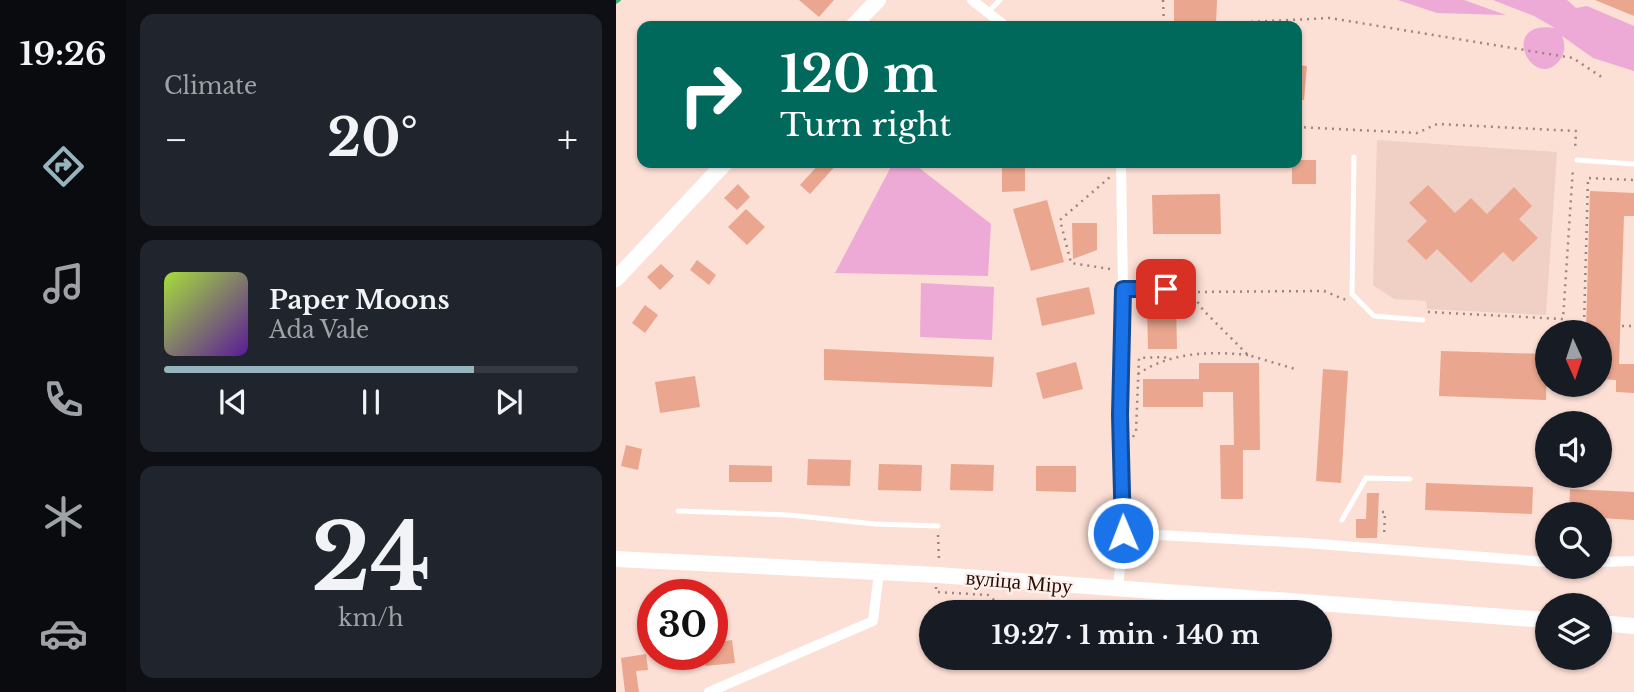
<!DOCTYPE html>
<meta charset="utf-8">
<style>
body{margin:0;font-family:"Libre Baskerville",serif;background:#20242c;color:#f1f3f6;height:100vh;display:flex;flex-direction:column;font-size:26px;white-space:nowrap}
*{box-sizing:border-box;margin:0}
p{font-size:23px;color:#9ea1a6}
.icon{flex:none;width:38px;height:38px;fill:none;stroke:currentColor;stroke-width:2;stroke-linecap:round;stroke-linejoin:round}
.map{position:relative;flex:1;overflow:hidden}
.details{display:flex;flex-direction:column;gap:14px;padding:14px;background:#0d0f14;width:490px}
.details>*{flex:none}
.guide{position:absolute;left:21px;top:21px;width:665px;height:147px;border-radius:14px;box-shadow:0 2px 5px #0004;background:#00695c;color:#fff;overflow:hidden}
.needle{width:46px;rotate:177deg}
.tools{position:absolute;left:919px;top:320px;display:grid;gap:14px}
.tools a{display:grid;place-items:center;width:77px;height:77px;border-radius:50%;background:#171b24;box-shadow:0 2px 5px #0004;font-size:35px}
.speed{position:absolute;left:21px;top:579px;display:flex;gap:14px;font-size:35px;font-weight:700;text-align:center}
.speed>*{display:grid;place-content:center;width:91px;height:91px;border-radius:50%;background:#171b24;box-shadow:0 2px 5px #0004;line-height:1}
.speed .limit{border:10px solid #d22;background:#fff;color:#111}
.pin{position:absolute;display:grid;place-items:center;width:60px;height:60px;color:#fff;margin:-30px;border-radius:14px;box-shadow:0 4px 10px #0006}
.me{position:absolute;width:77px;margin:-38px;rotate:359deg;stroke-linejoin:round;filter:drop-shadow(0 0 5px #0008)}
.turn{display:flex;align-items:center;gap:24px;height:147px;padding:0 28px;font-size:32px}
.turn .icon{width:91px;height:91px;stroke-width:2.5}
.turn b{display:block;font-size:49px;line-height:60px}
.big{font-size:52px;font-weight:700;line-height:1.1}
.details .tile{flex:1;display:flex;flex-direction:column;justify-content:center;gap:10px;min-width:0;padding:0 24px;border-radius:14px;background:#20242c}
.details .dial{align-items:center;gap:0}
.dial b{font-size:91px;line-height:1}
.song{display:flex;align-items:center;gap:21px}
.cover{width:84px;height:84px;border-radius:10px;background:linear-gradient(135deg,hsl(80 70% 55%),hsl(270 70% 35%))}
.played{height:7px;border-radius:4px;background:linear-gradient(90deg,#95b4be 75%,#363941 75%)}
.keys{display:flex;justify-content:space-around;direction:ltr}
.heat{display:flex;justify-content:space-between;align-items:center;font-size:38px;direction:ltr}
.trip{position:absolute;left:303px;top:600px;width:413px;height:70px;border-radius:35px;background:#171b24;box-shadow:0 2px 5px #0004;font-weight:700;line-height:70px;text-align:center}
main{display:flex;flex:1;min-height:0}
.tabs{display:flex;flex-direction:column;width:126px;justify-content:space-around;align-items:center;background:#090b0e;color:#9ea1a6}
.tabs .icon{width:49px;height:49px}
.tabs .on{color:#95b4be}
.tabs b{font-size:32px;color:#f1f3f6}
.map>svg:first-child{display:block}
.built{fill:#f0d0c5}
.green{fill:#eeaad6}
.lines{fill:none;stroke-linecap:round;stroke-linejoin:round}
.stream{stroke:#41af7d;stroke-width:3.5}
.building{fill:#eaa68e}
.path{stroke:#a0857c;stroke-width:2.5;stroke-dasharray:2 5;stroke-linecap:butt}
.lane{stroke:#fff;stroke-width:5}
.street{stroke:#fff;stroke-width:10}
.secondary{stroke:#fff;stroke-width:16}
.route-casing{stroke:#114b97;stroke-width:18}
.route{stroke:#1a73e8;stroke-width:12}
.labels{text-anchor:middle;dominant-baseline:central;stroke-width:5;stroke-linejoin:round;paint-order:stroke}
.street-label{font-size:21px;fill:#270f07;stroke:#fff0eb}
</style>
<main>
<nav class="tabs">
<b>19:26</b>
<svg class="icon on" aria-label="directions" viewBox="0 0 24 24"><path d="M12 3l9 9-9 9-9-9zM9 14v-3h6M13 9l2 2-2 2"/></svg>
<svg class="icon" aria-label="music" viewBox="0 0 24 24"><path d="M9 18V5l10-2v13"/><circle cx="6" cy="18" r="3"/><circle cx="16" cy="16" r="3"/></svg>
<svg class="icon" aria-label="phone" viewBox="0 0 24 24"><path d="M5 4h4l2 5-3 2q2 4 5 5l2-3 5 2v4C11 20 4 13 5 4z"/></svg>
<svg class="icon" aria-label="climate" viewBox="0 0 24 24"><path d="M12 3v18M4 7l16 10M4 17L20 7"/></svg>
<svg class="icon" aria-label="car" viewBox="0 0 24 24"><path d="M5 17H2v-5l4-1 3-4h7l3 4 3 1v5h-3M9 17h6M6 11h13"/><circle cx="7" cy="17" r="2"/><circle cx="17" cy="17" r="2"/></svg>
</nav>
<section class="details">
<div class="tile"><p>Climate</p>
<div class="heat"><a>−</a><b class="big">20°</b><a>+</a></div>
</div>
<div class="tile">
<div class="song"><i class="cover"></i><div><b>Paper Moons</b><p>Ada Vale</p></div></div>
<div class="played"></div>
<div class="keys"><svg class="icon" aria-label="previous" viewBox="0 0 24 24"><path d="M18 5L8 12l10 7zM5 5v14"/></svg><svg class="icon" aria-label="pause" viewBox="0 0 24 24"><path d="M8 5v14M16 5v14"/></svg><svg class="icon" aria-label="next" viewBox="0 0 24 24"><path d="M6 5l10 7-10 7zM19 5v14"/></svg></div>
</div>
<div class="tile dial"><b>24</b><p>km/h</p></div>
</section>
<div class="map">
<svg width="1018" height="692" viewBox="0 0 1018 692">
<rect width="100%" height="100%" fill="#fcdfd5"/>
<path class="built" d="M761,140L941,152L930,315L811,309L810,301L778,299L757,285Z"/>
<path class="green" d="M782,0H848L890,15L821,13Z
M877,0H951L960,8L971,6L1018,26V71L977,58L946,36C949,44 950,53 943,61C916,93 881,19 939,28L918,16Z
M277,163H297L375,224L372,276L219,273Z
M305,283L378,287L376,340L304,337Z"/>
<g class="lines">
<path class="stream" d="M0,2L3,0"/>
</g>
<path class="building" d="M183,0H218L203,17Z
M558,0H601L600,25L558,24Z
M979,0H1018V16Z
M681,65L691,66L688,100L681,99Z
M681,160H700V184H676V163H681Z
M204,163H222L194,194L184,185Z
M409,166V191L386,192V167Z
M122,184L134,197L121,210L108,198Z
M812,185L839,213L855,198L871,214L898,187L916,206L903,219L922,238L897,262L887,252L855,283L821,249L810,260L791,241L811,221L793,203Z
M974,191L1018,193V216H1008L1003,364H1018V393L1000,392V380L984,379V332H970Z
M604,194L605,234H537L536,195Z
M431,200L448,262L415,271L397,209Z
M130,209L149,227L131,245L112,227Z
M456,223H481V250L457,259Z
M81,260L100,275L93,285L74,270Z
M45,264L58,276L44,290L31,277Z
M473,287L479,314L426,326L420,298Z
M560,301L561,349H532L531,302Z
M29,305L42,315L29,333L16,323Z
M208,349L378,357L376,387L208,380Z
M825,351L931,354L930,400L823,396Z
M460,362L467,389L427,399L420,373Z
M583,363H643L644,450H627V499H605L604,445H618L617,392H587V407H527V379H583Z
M707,369L732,371L725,483L700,481Z
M79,376L84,407L44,413L39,382Z
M10,445L26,449L22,470L5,466Z
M192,459L235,460L234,486L191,485Z
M263,464L306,465L305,491L262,490Z
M335,464L378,465L377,491L334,490Z
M113,465L156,466V482H113Z
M420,466H460V492L420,491Z
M810,483L917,487L916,514L809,510Z
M954,489L1018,492V520L984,518V514H953Z
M751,493H763L761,538H740V519H750Z
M116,640L119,663L89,666L88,654H96V650L103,649L102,642Z
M30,654L32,670L20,671L23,692H9L5,658Z"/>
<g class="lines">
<path class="path" d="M547,0L548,26
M608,26L613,23L714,18L957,58L987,78
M681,127L801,133L821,124L960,131L959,150
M494,269L455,263L444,220L494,177
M559,290L575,292L587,310L632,355L679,369
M575,292L708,291L730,300
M812,312L947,319L957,168
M968,324L972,178L1018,180
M1006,326H1018
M522,374C554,352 595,351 632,355
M517,437L520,431L523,358L548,357L554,360
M766,512H769L768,537
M322,535L323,560
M320,587V592L372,595L390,610L406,611L407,596"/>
<path class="lane" d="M372,12L384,0
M738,157L736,294L758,316L807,320
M961,160L1018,164
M507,290L550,289
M62,511L173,515L259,524L322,526
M726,520L750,478L794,479"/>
<path class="street" d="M356,0L389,26
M507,533L689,543L931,562
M984,562L1018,561
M502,589L507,533L504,415L507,290L505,163
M93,692L257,621L263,572"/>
<path class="secondary" d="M237,26L262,0
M0,279L109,163
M0,559L322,575L931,620
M984,623L1018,626"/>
</g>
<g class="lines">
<g class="route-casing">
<path id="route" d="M507,533L504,415L507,289H550"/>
</g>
<use href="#route" class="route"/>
</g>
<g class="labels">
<g class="street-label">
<text transform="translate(403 582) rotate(5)">вуліца Міру</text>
</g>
</g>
</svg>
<div class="tools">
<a><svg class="needle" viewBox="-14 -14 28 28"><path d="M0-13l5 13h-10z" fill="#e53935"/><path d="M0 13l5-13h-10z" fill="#9ea1a6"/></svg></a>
<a><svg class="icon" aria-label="sound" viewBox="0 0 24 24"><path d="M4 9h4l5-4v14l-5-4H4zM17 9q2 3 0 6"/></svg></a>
<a><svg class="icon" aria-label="search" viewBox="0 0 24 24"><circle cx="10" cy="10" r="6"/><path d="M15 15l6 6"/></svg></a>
<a><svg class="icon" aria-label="layers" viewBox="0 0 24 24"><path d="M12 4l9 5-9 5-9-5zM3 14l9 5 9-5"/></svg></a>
</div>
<div class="speed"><div class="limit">30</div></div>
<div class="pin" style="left:550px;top:289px;background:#d93025"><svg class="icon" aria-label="arrive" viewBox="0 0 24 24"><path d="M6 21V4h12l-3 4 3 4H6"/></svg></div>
<svg class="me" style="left:507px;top:533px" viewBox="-20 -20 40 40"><circle r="17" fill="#1a73e8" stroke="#fff" stroke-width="3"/><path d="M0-11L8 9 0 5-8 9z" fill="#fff"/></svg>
<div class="trip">19:27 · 1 min · 140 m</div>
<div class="guide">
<div class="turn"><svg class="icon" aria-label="right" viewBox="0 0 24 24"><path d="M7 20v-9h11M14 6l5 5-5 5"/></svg><div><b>120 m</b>Turn right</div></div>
</div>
</div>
</main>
